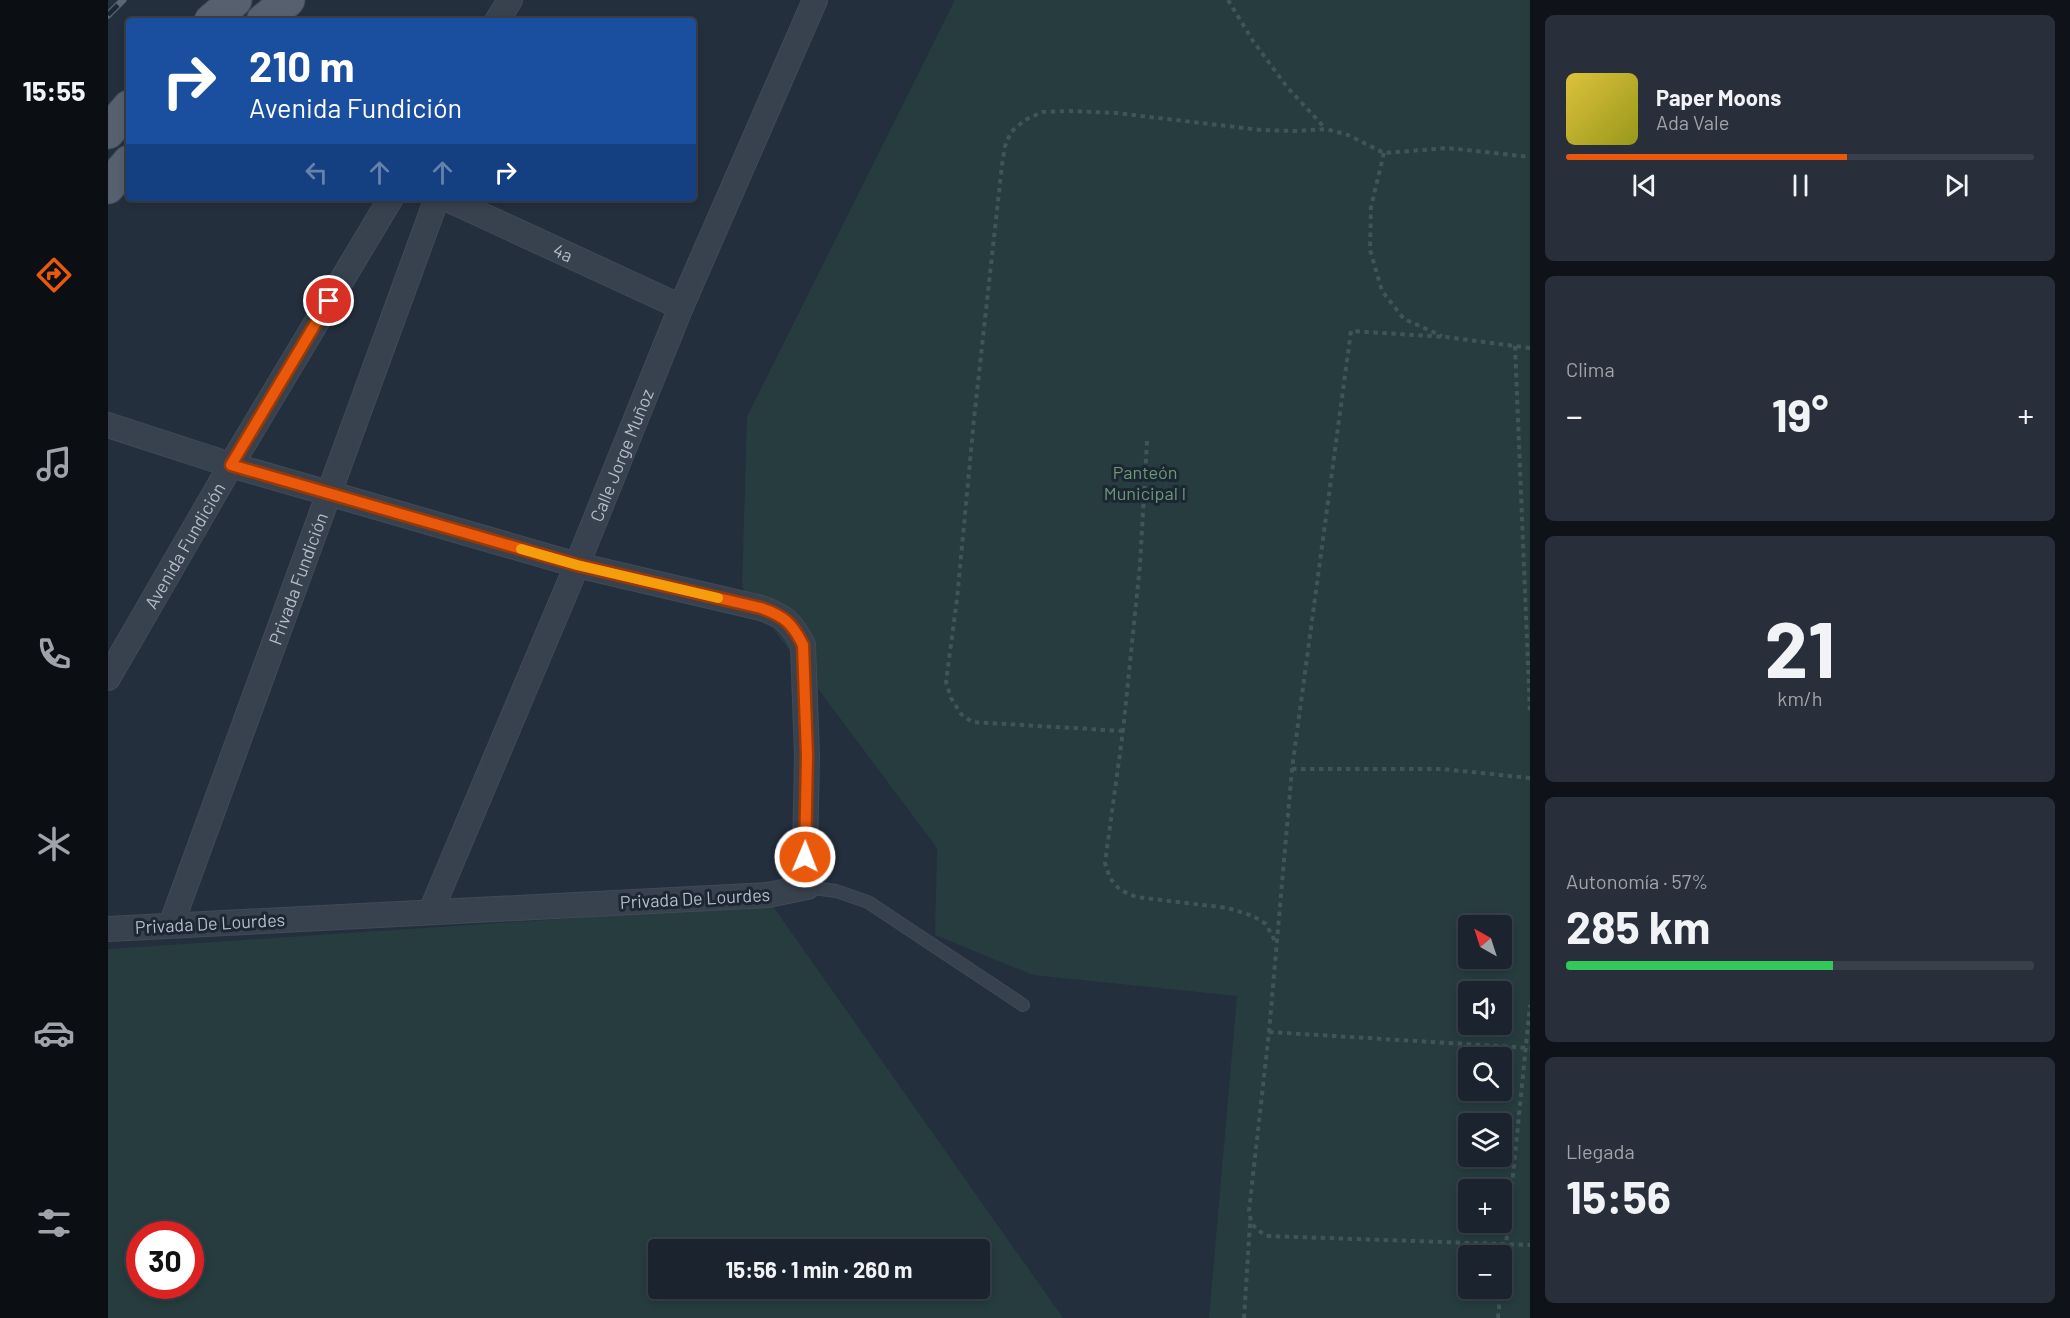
<!DOCTYPE html>
<html lang="es">
<meta charset="utf-8">
<style>
body{margin:0;font-family:Barlow,sans-serif;background:#282f3a;color:#f1f3f6;height:100vh;display:flex;flex-direction:column;font-size:22px;white-space:nowrap}
*{box-sizing:border-box;margin:0}
p{font-size:20px;color:#a0a4aa}
.icon{flex:none;width:33px;height:33px;fill:none;stroke:currentColor;stroke-width:2;stroke-linecap:round;stroke-linejoin:round}
.map{position:relative;flex:1;overflow:hidden}
.side{display:flex;flex-direction:column;gap:15px;padding:15px;background:#0f1319;width:540px}
.side>*{flex:none}
.hud{position:absolute;left:18px;top:18px;width:570px;height:183px;border-radius:6px;box-shadow:0 3px 9px #0003,0 0 0 2px #39404a;background:#1a4fa0;color:#fff;overflow:hidden}
.needle{width:39px;rotate:321deg}
.controls{position:absolute;left:1350px;top:915px;display:grid;gap:12px}
.controls a{display:grid;place-items:center;width:54px;height:54px;border-radius:6px;background:#1b232e;box-shadow:0 3px 9px #0003,0 0 0 2px #39404a;font-size:30px}
.speed{position:absolute;left:18px;top:1221px;display:flex;gap:12px;font-size:30px;font-weight:700;text-align:center}
.speed>*{display:grid;place-content:center;width:78px;height:78px;border-radius:50%;background:#1b232e;box-shadow:0 3px 9px #0003,0 0 0 2px #39404a;line-height:1}
.speed .limit{border:9px solid #d22;background:#fff;color:#111}
.pin{position:absolute;display:grid;place-items:center;width:51px;height:51px;color:#fff;margin:-26px;border:3px solid #fff;border-radius:50%;box-shadow:0 2px 6px #0007}
.me{position:absolute;width:66px;margin:-33px;rotate:1deg;stroke-linejoin:round;filter:drop-shadow(0 0 4px #0008)}
.turn{display:flex;align-items:center;gap:21px;height:126px;padding:0 24px;font-size:27px}
.turn .icon{width:78px;height:78px;stroke-width:2.5}
.turn b{display:block;font-size:42px;line-height:51px}
.lanes{display:flex;align-items:center;height:57px;padding:0 24px;background:#0003;justify-content:center;gap:30px;direction:ltr}
.lanes .off{opacity:.35}
.big{font-size:45px;font-weight:700;line-height:1.1}
.side .tile{flex:1;display:flex;flex-direction:column;justify-content:center;gap:9px;min-width:0;padding:0 21px;border-radius:9px;background:#282f3a}
.side .dial{align-items:center;gap:0}
.dial b{font-size:78px;line-height:1}
.song{display:flex;align-items:center;gap:18px}
.cover{width:72px;height:72px;border-radius:9px;background:linear-gradient(135deg,hsl(50 70% 55%),hsl(60 70% 35%))}
.played{height:6px;border-radius:3px;background:linear-gradient(90deg,#ea580c 60%,#39404a 60%)}
.keys{display:flex;justify-content:space-around;direction:ltr}
.heat{display:flex;justify-content:space-between;align-items:center;font-size:33px;direction:ltr}
.charge{height:9px;border-radius:4px;background:linear-gradient(90deg,#34c759 57%,#39404a 0)}
.trip{position:absolute;left:540px;top:1239px;width:342px;height:60px;border-radius:6px;background:#1b232e;box-shadow:0 3px 9px #0003,0 0 0 2px #39404a;font-weight:700;line-height:60px;text-align:center}
main{display:flex;flex:1;min-height:0}
.menu{display:flex;flex-direction:column;width:108px;justify-content:space-around;align-items:center;background:#0b0e12;color:#a0a4aa}
.menu .icon{width:42px;height:42px}
.menu .on{color:#ea580c}
.menu b{font-size:27px;color:#f1f3f6}
.map>svg:first-child{display:block}
.green{fill:#263c3f;fill-rule:evenodd}
.lines{fill:none;stroke-linecap:round;stroke-linejoin:round}
.service-casing{stroke:#414a57;stroke-width:14}
.minor-casing{stroke:#414a57;stroke-width:26}
.primary-casing{stroke:#414a57;stroke-width:35}
.path{stroke:#3f5557;stroke-width:4;stroke-dasharray:4.5 4.5;stroke-linecap:butt}
.service{stroke:#38414e;stroke-width:12}
.minor{stroke:#38414e;stroke-width:24}
.primary{stroke:#56606e;stroke-width:33}
.rail-casing{stroke:#5a6575;stroke-width:7}
.rail{stroke:#1d2633;stroke-width:4.5;stroke-dasharray:14;stroke-linecap:butt}
.route-casing{stroke:#983908;stroke-width:15}
.route{stroke:#ea580c;stroke-width:10}
.slow{stroke:#f59e0b;stroke-width:10}
.labels{text-anchor:middle;dominant-baseline:central;stroke-width:6;stroke-linejoin:round;paint-order:stroke}
.street-label{font-size:18px;fill:#b4bcc9;stroke:#1d2633}
.park-label{font-size:18px;fill:#6b9a76;stroke:#1d2633}
</style>
<main>
<nav class="menu">
<b>15:55</b>
<svg class="icon on" aria-label="directions" viewBox="0 0 24 24"><path d="M12 3l9 9-9 9-9-9zM9 14v-3h6M13 9l2 2-2 2"/></svg>
<svg class="icon" aria-label="music" viewBox="0 0 24 24"><path d="M9 18V5l10-2v13"/><circle cx="6" cy="18" r="3"/><circle cx="16" cy="16" r="3"/></svg>
<svg class="icon" aria-label="phone" viewBox="0 0 24 24"><path d="M5 4h4l2 5-3 2q2 4 5 5l2-3 5 2v4C11 20 4 13 5 4z"/></svg>
<svg class="icon" aria-label="climate" viewBox="0 0 24 24"><path d="M12 3v18M4 7l16 10M4 17L20 7"/></svg>
<svg class="icon" aria-label="car" viewBox="0 0 24 24"><path d="M5 17H2v-5l4-1 3-4h7l3 4 3 1v5h-3M9 17h6M6 11h13"/><circle cx="7" cy="17" r="2"/><circle cx="17" cy="17" r="2"/></svg>
<svg class="icon" aria-label="filters" viewBox="0 0 24 24"><path d="M4 7h16M4 17h16"/><circle cx="9" cy="7" r="2"/><circle cx="15" cy="17" r="2"/></svg>
</nav>
<div class="map">
<svg width="1422" height="1318" viewBox="0 0 1422 1318">
<rect width="100%" height="100%" fill="#242f3e"/>
<path class="green" d="M847,0H1422V1318H1101L1129,996L925,975L827,935L829,848L634,587L639,417ZM1360,926H1394V958H1360ZM1360,992H1394V1024H1360ZM1360,1058H1394V1090H1360ZM1360,1124H1394V1156H1360ZM1360,1190H1394V1222H1360ZM1360,1256H1394V1288H1360Z
M664,905L955,1318H0V949ZM32,1234H82V1286H32ZM550,1250H872V1288H550Z"/>
<g class="lines">
<g class="service-casing">
<path id="service" d="M699,887L728,891L760,902L915,1005"/>
</g>
<g class="minor-casing">
<g id="minor">
<path d="M389,21L402,0"/>
<path id="s1" d="M337,198L573,307"/>
<path d="M0,425L123,465L469,565L653,608C676,616 684,623 695,645L699,756L697,857L699,887L660,895L0,929"/>
<path id="s2" d="M0,678L123,465L283,198"/>
<path id="s3" d="M323,911L469,565L573,307L707,0"/>
<path id="s4" d="M63,925L329,198"/>
</g>
</g>
<g class="primary-casing">
<path id="primary" d="M103,21L127,0
M155,21L180,0
M0,132L21,107
M0,187L21,162"/>
</g>
<path class="path" d="M1120,0L1145,41L1179,87L1217,128
M1276,153L1263,207L1262,250L1274,291L1296,319L1334,336
M1407,346L1422,714
M1422,348L1338,337L1243,331L1184,769L1161,1032L1141,1211C1143,1225 1147,1230 1160,1236L1422,1245
M1039,441L1032,565L1015,731L997,863L1002,878L1012,890L1028,897L1120,908L1145,916L1158,924L1168,943
M1015,731L864,722L853,714L843,698L838,682L849,599L866,419L894,165L897,146L903,132L917,120L934,112L961,111L1008,113L1153,130L1189,131L1218,129L1240,135L1276,153L1340,148L1422,157
M1184,769H1334L1422,778
M1161,1032L1422,1048
M1394,1285L1422,1005
M1136,1318L1142,1223
M1390,1318L1393,1288"/>
<use href="#service" class="service"/>
<use href="#minor" class="minor"/>
<use href="#primary" class="primary"/>
<g class="rail-casing">
<path id="rail" d="M0,15L15,0"/>
</g>
<use href="#rail" class="rail"/>
</g>
<g class="lines">
<g class="route-casing">
<path id="route" d="M221,301L123,465L469,565L653,608C676,616 684,623 695,645L699,756L697,857"/>
</g>
<use href="#route" class="route"/>
<path class="slow" d="M413,549L469,565L610,598"/>
</g>
<g class="labels">
<g class="street-label">
<text stroke="none"><textPath href="#s1" startOffset="130">4a</textPath></text>
<text stroke="none"><textPath href="#s3" startOffset="494">Calle Jorge Muñoz</textPath></text>
<text stroke="none"><textPath href="#s2" startOffset="153">Avenida Fundición</textPath></text>
<text stroke="none"><textPath href="#s4" startOffset="369">Privada Fundición</textPath></text>
<text transform="translate(587 898) rotate(-3)">Privada De Lourdes</text>
<text transform="translate(102 923) rotate(-3)">Privada De Lourdes</text>
</g>
<g class="park-label">
<text x="1037" y="472">Panteón<tspan x="1037" dy="21">Municipal I</tspan></text>
</g>
</g>
</svg>
<div class="controls">
<a><svg class="needle" viewBox="-14 -14 28 28"><path d="M0-13l5 13h-10z" fill="#e53935"/><path d="M0 13l5-13h-10z" fill="#a0a4aa"/></svg></a>
<a><svg class="icon" aria-label="sound" viewBox="0 0 24 24"><path d="M4 9h4l5-4v14l-5-4H4zM17 9q2 3 0 6"/></svg></a>
<a><svg class="icon" aria-label="search" viewBox="0 0 24 24"><circle cx="10" cy="10" r="6"/><path d="M15 15l6 6"/></svg></a>
<a><svg class="icon" aria-label="layers" viewBox="0 0 24 24"><path d="M12 4l9 5-9 5-9-5zM3 14l9 5 9-5"/></svg></a>
<a>+</a>
<a>−</a>
</div>
<div class="speed"><div class="limit">30</div></div>
<div class="pin" style="left:221px;top:301px;background:#d93025"><svg class="icon" aria-label="arrive" viewBox="0 0 24 24"><path d="M6 21V4h12l-3 4 3 4H6"/></svg></div>
<svg class="me" style="left:697px;top:857px" viewBox="-20 -20 40 40"><circle r="17" fill="#ea580c" stroke="#fff" stroke-width="3"/><path d="M0-11L8 9 0 5-8 9z" fill="#fff"/></svg>
<div class="trip">15:56 · 1 min · 260 m</div>
<div class="hud">
<div class="turn"><svg class="icon" aria-label="right" viewBox="0 0 24 24"><path d="M7 20v-9h11M14 6l5 5-5 5"/></svg><div><b>210 m</b>Avenida Fundición</div></div>
<div class="lanes"><svg class="icon off" aria-label="left" viewBox="0 0 24 24"><path d="M17 20v-9H6M10 6l-5 5 5 5"/></svg><svg class="icon off" aria-label="ahead" viewBox="0 0 24 24"><path d="M12 20V5M6 11l6-6 6 6"/></svg><svg class="icon off" aria-label="ahead" viewBox="0 0 24 24"><path d="M12 20V5M6 11l6-6 6 6"/></svg><svg class="icon" aria-label="right" viewBox="0 0 24 24"><path d="M7 20v-9h11M14 6l5 5-5 5"/></svg></div>
</div>
</div>
<section class="side">
<div class="tile">
<div class="song"><i class="cover"></i><div><b>Paper Moons</b><p>Ada Vale</p></div></div>
<div class="played"></div>
<div class="keys"><svg class="icon" aria-label="previous" viewBox="0 0 24 24"><path d="M18 5L8 12l10 7zM5 5v14"/></svg><svg class="icon" aria-label="pause" viewBox="0 0 24 24"><path d="M8 5v14M16 5v14"/></svg><svg class="icon" aria-label="next" viewBox="0 0 24 24"><path d="M6 5l10 7-10 7zM19 5v14"/></svg></div>
</div>
<div class="tile"><p>Clima</p>
<div class="heat"><a>−</a><b class="big">19°</b><a>+</a></div>
</div>
<div class="tile dial"><b>21</b><p>km/h</p></div>
<div class="tile"><p>Autonomía · 57%</p><b class="big">285 km</b><div class="charge"></div></div>
<div class="tile"><p>Llegada</p><b class="big">15:56</b></div>
</section>
</main>
